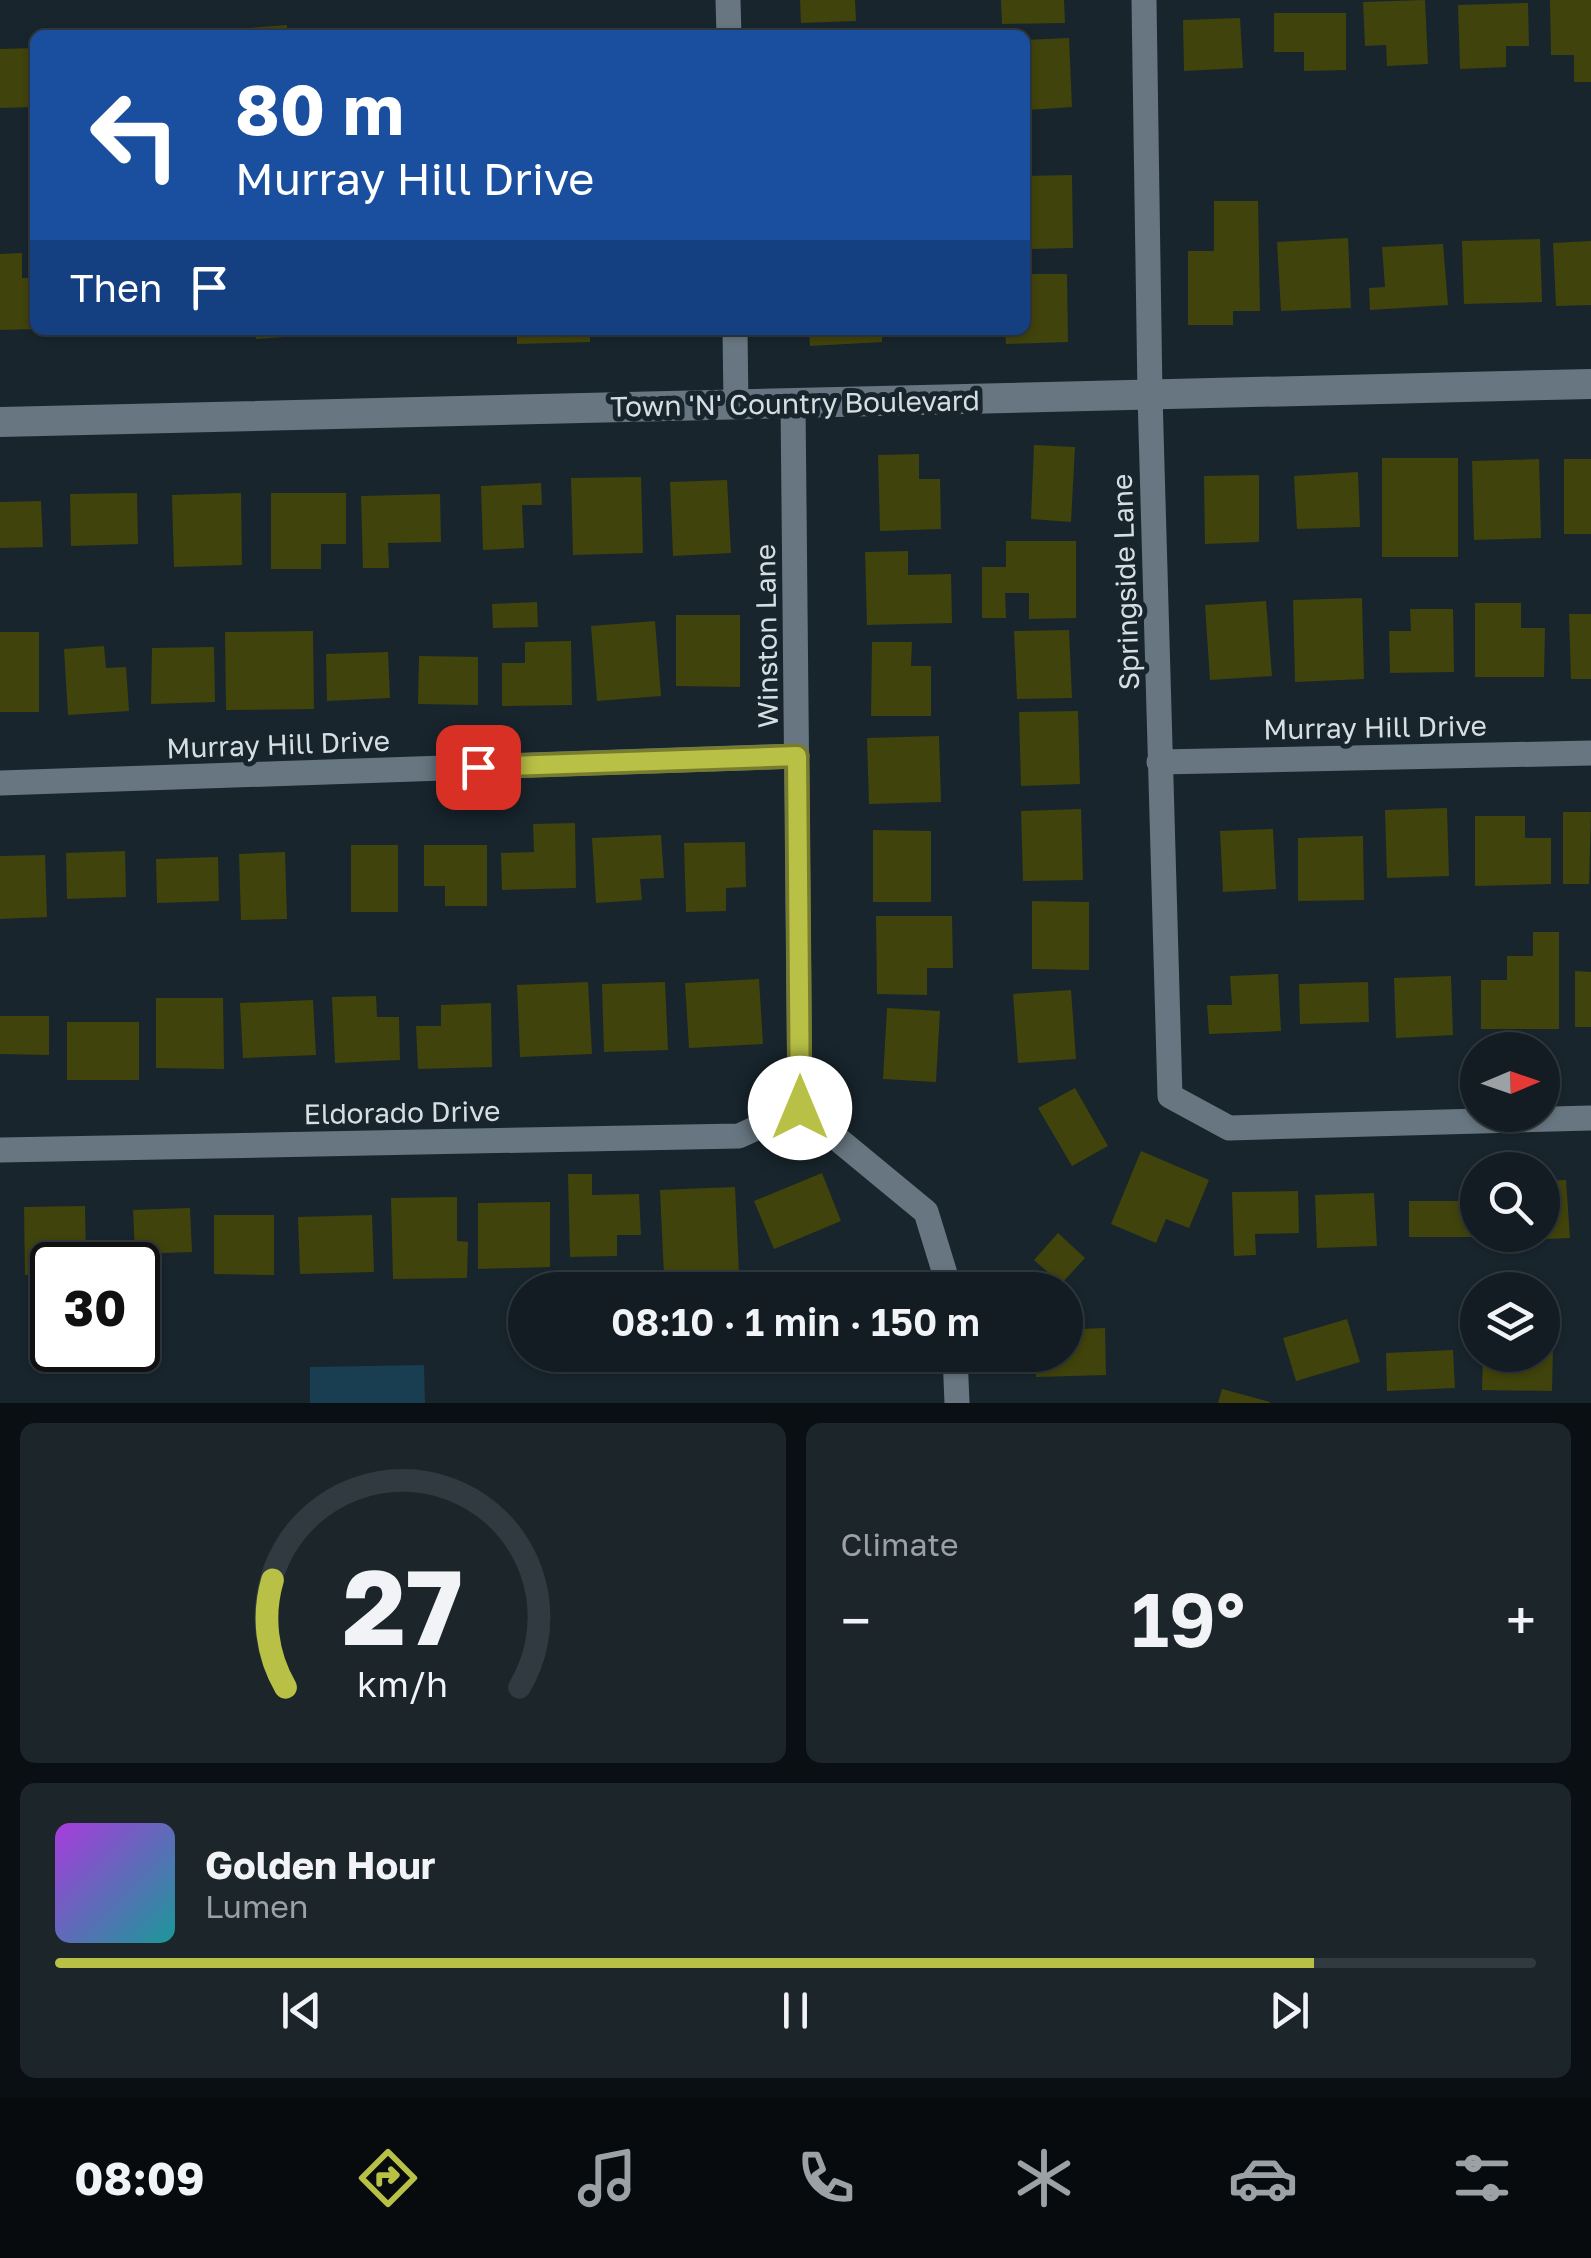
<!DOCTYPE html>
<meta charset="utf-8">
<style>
body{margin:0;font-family:"Golos Text",sans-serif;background:#1b252a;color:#f1f3f6;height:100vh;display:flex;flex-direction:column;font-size:38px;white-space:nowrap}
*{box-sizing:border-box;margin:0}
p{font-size:32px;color:#9ca1a5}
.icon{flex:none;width:55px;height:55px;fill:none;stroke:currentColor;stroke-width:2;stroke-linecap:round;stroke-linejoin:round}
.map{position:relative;height:1403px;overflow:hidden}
.details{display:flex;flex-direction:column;gap:20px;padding:20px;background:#0a0f13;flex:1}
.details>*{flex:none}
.hud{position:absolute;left:30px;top:30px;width:1000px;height:305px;border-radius:15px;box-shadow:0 2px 8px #0004,0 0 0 2px #313a40;background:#1a4fa0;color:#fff;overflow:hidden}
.needle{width:65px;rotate:88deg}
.controls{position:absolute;left:1460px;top:1032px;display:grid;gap:20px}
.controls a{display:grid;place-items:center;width:100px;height:100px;border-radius:50%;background:#121c22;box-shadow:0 2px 8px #0004,0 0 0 2px #313a40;font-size:50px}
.speed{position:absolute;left:30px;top:1242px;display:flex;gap:20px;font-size:50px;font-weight:700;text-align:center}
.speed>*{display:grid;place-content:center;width:130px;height:130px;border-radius:50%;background:#121c22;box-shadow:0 2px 8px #0004,0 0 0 2px #313a40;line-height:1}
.speed .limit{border:5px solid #111;border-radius:15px;background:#fff;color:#111}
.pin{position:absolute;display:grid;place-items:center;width:85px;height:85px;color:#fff;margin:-42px;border-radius:20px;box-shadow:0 5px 15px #0006}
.me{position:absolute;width:110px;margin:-55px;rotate:0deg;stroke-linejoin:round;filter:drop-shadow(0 0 8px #0008)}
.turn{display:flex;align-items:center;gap:35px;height:210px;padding:0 40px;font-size:45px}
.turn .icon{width:130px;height:130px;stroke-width:2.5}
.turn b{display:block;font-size:70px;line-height:85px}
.then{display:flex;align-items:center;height:95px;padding:0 40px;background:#0003;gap:20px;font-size:38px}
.big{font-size:75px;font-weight:600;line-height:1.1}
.details .tile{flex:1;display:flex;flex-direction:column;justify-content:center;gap:15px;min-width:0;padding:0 35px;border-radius:15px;background:#1b252a}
.details .dial{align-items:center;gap:0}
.dial svg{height:260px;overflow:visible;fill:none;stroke:#313a40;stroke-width:7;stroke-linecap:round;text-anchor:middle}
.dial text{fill:#f1f3f6;stroke:none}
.song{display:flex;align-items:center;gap:30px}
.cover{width:120px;height:120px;border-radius:15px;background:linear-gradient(135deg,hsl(280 70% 55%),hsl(180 70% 35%))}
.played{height:10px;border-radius:5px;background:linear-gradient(90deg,#b9c046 85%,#313a40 85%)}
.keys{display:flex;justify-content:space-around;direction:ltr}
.heat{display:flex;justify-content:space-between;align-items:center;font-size:55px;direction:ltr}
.details .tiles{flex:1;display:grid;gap:20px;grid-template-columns:1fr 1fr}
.tile:last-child{grid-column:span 2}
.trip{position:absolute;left:508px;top:1272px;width:575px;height:100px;border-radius:50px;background:#121c22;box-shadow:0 2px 8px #0004,0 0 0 2px #313a40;font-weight:600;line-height:100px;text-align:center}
.dock{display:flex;height:160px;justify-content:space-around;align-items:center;background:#070b0e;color:#9ca1a5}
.dock .icon{width:70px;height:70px}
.dock .selected{color:#b9c046}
.dock b{font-size:45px;color:#f1f3f6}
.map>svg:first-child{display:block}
.green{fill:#193d51}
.building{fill:#40430b}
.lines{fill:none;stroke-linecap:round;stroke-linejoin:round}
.street{stroke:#677680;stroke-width:25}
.secondary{stroke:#677680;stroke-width:30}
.route-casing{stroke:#787d2e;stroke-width:25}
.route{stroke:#b9c046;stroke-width:18}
.labels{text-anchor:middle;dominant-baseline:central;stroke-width:10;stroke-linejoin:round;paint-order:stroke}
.street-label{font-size:28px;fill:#d5dee3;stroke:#18252d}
</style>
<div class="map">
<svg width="1591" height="1403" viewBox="0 0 1591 1403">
<rect width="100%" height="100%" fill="#18252d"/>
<path class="green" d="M424,1365L425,1403H310V1367Z"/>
<path class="building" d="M800,0H855L856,21L801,23Z
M1001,0H1064L1065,23L1002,24Z
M1425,0L1428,64L1387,66L1386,45L1365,46L1363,2Z
M1550,0H1591V82H1574V55H1551Z
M1528,3L1529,46H1506V67L1460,69L1458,5Z
M1274,13H1346V70L1304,71V52H1274Z
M1240,18L1243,68L1184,71L1183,20Z
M287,25V35H225L224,30Z
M581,30V35H528V32Z
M1069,38L1072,107L1028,110L1025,40Z
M35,48V107L0,108V49Z
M1072,175L1073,248L1030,249V224H1025V176Z
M1214,201H1258L1260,311H1233V325H1188V251H1214Z
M1348,238L1351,308L1281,311L1277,242Z
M1540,239L1542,302L1464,304L1462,241Z
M1591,241V305L1556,306L1553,243Z
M1443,244L1448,305L1370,310L1369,288L1385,287L1382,247Z
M22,253V278H35V329L0,330V254Z
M1025,274H1067L1068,342L1006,344L1005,330H1025Z
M68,330H130V334L68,335Z
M255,330H315V335L256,339Z
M517,330H590V342L517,344Z
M809,330H882V342L810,346Z
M1034,445L1075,447L1071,522L1031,519Z
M919,454V479H940L941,529L880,531L878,455Z
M1382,458H1458V557H1382Z
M1539,459L1541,538L1474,540L1472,461Z
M1564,459H1591V534H1564Z
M1358,472L1360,527L1297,529L1294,476Z
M1259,475V542L1205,544L1204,476Z
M641,477L643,553L573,555L571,478Z
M727,480L731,553L673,556L670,482Z
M541,483L542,505H522L524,548L483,550L481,486Z
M137,493L138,544L71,546L70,494Z
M241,493L242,565L174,567L172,495Z
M271,493H346V544H321V569H271Z
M440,494L441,542L388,543L389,568H363L361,496Z
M41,501L43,547L0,548V502Z
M1006,541H1076V618L1029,619V593H1005L1006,618H982V567H1006Z
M908,551V575L951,574L952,623L867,625L865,552Z
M1362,598L1364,679L1295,682L1293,600Z
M1266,601L1272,676L1210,680L1205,605Z
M537,602L538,627L493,628L492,604Z
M1475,603H1521V628H1545L1544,677H1475Z
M1410,609H1453L1454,672L1390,673L1389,631H1411Z
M1569,614H1591V679H1571Z
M676,615H740V687L676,686Z
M655,621L661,696L597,701L591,626Z
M1069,630L1072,698L1017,699L1014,631Z
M313,631L314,709L226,710L225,632Z
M0,632H39V712H0Z
M571,641L572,705L502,706V663H525V642Z
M872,642H912L911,666H931V716H871Z
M104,646L106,668L126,667L129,711L68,715L64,649Z
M214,647L215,702L151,704L152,648Z
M388,652L390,698L327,701L326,654Z
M419,656L478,657V705L418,704Z
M1078,711L1080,784L1021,786L1019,712Z
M939,736L941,802L869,804L867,738Z
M1447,808L1449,876L1387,878L1385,810Z
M1081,809L1083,880L1023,881L1021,811Z
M1563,812H1591L1589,884H1563Z
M1475,816H1525V838H1551V884L1475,886Z
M575,823L576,888L502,890L501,853L534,852L533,824Z
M1273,829L1276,889L1223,892L1220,831Z
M873,830L931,831V902H873Z
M661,835L664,878L640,879L642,900L596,903L592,838Z
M1363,836L1364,900L1298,901V838Z
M745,842L746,887L726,888V911L686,912L684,843Z
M351,845H398V912H351Z
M424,845H487V906H445V886H424Z
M125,851L126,897L67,899L66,853Z
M285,852L287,919L241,920L239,854Z
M45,855L47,917L0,919V856Z
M218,857L219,901L157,903L156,859Z
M1032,901L1089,902V970L1032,969Z
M876,916H952L953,968H927V995L877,994Z
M1533,932H1559V1029H1481V980H1507V956H1533Z
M1575,971L1591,972V1027H1575Z
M1278,974L1281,1031L1209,1034L1207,1005H1232L1230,976Z
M1451,976L1453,1035L1396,1038L1394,978Z
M759,979L763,1044L689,1048L685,983Z
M588,982L592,1054L520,1057L517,985Z
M665,982L668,1050L604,1052L602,984Z
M1368,982L1369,1022L1300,1024L1299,984Z
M1071,990L1076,1059L1018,1063L1013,994Z
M376,996L377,1017H399L400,1060L335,1063L332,997Z
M156,998H223L224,1069L156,1068Z
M313,1000L316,1055L243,1058L240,1003Z
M491,1003L492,1067L418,1069L416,1026H441V1005Z
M887,1008L940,1011L936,1082L883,1079Z
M0,1016H49V1055L0,1054Z
M67,1022H139V1080H67Z
M1075,1088L1108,1146L1072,1166L1038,1108Z
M1141,1151L1209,1180L1189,1228L1166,1219L1156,1243L1111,1224Z
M822,1173L841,1221L774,1249L754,1201Z
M568,1174H592V1195L639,1194L641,1235H617V1256L570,1257Z
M1566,1180L1570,1238L1502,1241V1235H1542V1181Z
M735,1187L739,1273L664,1276L660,1190Z
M1298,1191L1299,1233L1255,1234L1256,1255L1234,1256L1232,1192Z
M1374,1193L1377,1246L1317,1248L1315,1195Z
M457,1197V1241L468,1242L467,1278L393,1279L391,1198Z
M1409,1201H1478V1237H1409Z
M550,1202V1267L478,1269V1203Z
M85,1206L86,1265H52V1274L25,1275L24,1207Z
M190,1208L192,1252L135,1254L133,1210Z
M214,1215H274V1275L214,1274Z
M372,1215L374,1272L300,1274L298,1217Z
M1058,1233L1085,1258L1061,1284L1034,1260Z
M1081,1305V1329L1105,1328L1106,1375L1036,1377V1355H1065V1306Z
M1347,1319L1360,1362L1296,1381L1283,1338Z
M1542,1347H1553L1552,1391L1482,1390L1483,1355H1542Z
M1453,1350L1455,1388L1387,1391L1386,1353Z
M1222,1389L1270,1402V1403H1218Z"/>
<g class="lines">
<path class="street" d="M728,0L729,35
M1144,0L1150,395L1170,1096L1229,1128L1591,1118
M735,330L736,405
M793,403L800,1108
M1159,762L1591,753
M0,783L797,756
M800,1108L926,1212L950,1290
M0,1150L739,1136L800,1108
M955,1355L957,1403"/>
<path class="secondary" d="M0,422L1591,384"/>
</g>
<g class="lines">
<g class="route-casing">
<path id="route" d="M478,767L797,756L800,1108"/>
</g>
<use href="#route" class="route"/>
</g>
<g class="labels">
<g class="street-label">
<text transform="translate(795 403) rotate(-1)">Town 'N' Country Boulevard</text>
<text transform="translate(1125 582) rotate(-92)">Springside Lane</text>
<text transform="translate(766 636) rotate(-91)">Winston Lane</text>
<text transform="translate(1375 727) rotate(-1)">Murray Hill Drive</text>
<text transform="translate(278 744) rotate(-2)">Murray Hill Drive</text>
<text transform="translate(402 1112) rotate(-1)">Eldorado Drive</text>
</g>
</g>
</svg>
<div class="controls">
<a><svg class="needle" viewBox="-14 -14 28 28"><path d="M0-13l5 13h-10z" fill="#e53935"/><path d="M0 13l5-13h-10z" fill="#9ca1a5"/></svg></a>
<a><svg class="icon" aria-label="search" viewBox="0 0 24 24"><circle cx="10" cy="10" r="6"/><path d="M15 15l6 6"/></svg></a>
<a><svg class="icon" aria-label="layers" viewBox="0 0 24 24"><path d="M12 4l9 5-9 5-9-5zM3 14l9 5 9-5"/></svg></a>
</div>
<div class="speed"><div class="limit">30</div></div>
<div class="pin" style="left:478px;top:767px;background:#d93025"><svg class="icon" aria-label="arrive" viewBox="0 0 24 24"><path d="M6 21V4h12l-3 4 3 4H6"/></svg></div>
<svg class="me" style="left:800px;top:1108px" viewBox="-20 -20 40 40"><circle r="19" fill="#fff"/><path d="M0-13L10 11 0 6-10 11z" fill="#b9c046"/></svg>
<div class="trip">08:10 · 1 min · 150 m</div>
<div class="hud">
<div class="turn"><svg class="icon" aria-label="left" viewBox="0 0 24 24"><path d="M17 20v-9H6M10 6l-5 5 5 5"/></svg><div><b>80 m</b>Murray Hill Drive</div></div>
<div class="then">Then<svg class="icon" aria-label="arrive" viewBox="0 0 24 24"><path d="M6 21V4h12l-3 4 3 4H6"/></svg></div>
</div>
</div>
<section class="details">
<div class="tiles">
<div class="tile dial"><svg viewBox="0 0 100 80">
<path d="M14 69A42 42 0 1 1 86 69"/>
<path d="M14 69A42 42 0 0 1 10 36" stroke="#b9c046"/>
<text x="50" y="56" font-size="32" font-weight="700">27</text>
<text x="50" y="72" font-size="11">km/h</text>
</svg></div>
<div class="tile"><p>Climate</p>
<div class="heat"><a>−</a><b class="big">19°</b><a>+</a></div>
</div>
<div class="tile">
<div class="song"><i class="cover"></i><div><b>Golden Hour</b><p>Lumen</p></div></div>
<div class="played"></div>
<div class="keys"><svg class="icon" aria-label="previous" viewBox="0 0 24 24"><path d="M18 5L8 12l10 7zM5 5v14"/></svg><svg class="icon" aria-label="pause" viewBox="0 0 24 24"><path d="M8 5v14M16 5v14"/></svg><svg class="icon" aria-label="next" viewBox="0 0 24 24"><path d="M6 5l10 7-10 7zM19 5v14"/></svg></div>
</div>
</div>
</section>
<nav class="dock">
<b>08:09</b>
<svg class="icon selected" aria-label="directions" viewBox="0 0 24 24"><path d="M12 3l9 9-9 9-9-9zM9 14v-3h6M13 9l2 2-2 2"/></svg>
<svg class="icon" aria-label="music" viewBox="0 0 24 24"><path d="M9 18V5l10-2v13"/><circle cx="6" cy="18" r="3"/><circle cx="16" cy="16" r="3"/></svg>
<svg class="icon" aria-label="phone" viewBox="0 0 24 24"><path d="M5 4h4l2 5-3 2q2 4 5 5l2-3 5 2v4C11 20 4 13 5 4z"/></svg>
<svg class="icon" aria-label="climate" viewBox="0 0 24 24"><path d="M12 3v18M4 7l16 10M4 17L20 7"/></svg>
<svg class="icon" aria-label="car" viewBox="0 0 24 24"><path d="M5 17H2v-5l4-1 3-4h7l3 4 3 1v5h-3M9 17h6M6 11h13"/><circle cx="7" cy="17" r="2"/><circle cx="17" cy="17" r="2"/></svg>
<svg class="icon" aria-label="filters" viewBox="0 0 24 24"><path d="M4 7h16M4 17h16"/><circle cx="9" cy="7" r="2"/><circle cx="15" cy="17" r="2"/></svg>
</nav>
